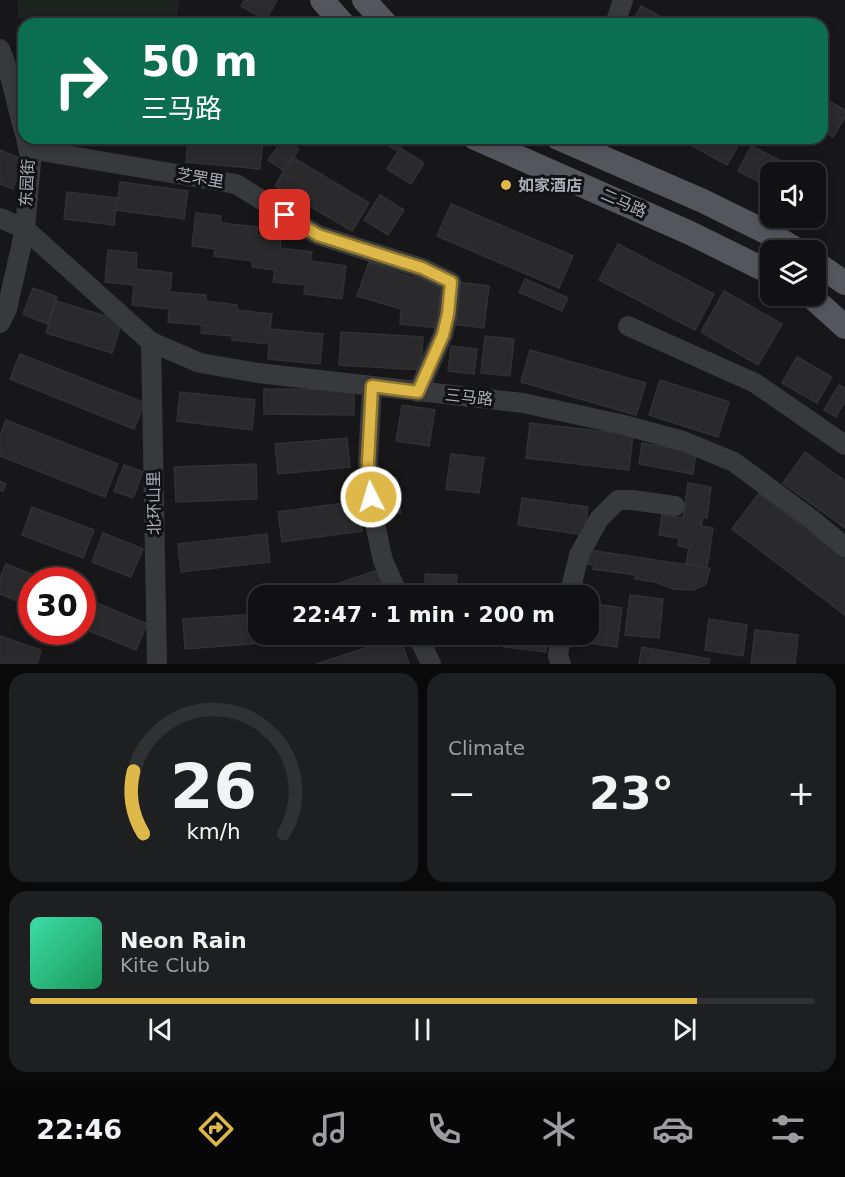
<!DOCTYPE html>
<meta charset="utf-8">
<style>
body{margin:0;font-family:"DejaVu Sans","Noto Sans SC",sans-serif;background:#1e1f21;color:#f1f3f6;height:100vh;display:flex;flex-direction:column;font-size:22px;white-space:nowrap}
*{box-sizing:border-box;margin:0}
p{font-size:20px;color:#9c9da0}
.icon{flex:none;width:33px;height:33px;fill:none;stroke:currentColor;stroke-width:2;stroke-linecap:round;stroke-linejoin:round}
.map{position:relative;height:664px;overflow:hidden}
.sheet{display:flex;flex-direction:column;gap:9px;padding:9px;background:#09090a;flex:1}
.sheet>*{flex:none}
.guide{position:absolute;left:18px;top:18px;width:810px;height:126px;border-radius:18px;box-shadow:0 3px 9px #0003,0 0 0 2px #303133;background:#0b6e4f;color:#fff;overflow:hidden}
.controls{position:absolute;left:760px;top:162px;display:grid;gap:12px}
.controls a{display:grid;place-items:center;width:66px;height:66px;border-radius:12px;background:#111113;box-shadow:0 3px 9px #0003,0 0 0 2px #303133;font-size:30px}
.speed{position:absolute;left:18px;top:567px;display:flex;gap:12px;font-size:30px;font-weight:700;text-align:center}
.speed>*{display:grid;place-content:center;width:78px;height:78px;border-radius:50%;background:#111113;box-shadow:0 3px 9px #0003,0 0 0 2px #303133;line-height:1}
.speed .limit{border:9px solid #d22;background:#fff;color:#111}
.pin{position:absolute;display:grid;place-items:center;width:51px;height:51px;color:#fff;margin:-26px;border-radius:12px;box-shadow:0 3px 9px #0006}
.me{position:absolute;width:66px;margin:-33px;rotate:355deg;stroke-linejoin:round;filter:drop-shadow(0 0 4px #0008)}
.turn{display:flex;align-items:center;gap:21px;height:126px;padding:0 24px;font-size:27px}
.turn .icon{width:78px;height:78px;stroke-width:2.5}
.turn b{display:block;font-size:42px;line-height:51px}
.big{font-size:45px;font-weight:700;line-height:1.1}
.sheet .card{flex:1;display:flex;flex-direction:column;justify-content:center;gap:9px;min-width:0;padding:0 21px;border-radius:18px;background:#1e1f21}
.sheet .dial{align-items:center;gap:0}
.dial svg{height:156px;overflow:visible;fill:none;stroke:#303133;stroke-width:7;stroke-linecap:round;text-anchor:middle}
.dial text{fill:#f1f3f6;stroke:none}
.song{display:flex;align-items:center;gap:18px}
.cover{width:72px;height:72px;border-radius:9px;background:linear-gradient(135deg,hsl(160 70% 55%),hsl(150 70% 35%))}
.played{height:6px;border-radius:3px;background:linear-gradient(90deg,#deb849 85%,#303133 85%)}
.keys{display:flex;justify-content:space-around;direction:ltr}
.heat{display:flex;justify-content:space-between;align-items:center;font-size:33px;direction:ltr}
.sheet .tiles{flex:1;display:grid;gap:9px;grid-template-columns:1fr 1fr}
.card:last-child{grid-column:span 2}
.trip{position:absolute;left:248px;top:585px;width:351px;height:60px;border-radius:18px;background:#111113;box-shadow:0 3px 9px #0003,0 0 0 2px #303133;font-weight:700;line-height:60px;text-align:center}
.tab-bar{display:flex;height:96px;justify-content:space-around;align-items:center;background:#070708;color:#9c9da0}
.tab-bar .icon{width:42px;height:42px}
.tab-bar .on{color:#deb849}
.tab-bar b{font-size:27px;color:#f1f3f6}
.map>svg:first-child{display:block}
.green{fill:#1d231f}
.building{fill:#2a2a2c;stroke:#313134;stroke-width:1.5}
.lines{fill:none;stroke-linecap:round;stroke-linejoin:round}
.minor{stroke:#38393d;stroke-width:20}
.major{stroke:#55565c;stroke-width:24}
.route-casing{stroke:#90782f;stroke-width:15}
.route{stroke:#deb849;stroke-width:10}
.poi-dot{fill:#deb849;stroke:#121214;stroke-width:2}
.labels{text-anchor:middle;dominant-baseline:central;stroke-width:6;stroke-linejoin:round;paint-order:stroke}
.street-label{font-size:16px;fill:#aaadb7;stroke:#121214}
.poi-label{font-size:16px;font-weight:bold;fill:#aaadb7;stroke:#121214;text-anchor:start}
</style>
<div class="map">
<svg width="845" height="664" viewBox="0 0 845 664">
<rect width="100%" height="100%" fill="#171719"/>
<path class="green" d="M17,0H180L175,24L18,18Z"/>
<path class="building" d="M245,0H277L266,20L241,6Z
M641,6L674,24H631Z
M18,28H24V62H17Z
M822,97L845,110V117L833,137L822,131Z
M103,138H169L168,144Z
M188,138H220L263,142L260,169L186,162Z
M284,138L299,149L284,171L268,160Z
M374,138H405L398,151Z
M678,138H732L740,142L727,165Z
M751,146L803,172H771V188L738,171Z
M400,148L424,163L411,184L387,169Z
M0,150L24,160L13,189L0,184Z
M292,157L369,203L352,231L275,186Z
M120,182L188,191L184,219L116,210Z
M67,192L117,198L114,225L64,219Z
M380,195L404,210L388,235L364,220Z
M451,204L573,256L559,288L437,236Z
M196,213L221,216V223L258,227L257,235L281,238L280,248L312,252L310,261L346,266L342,299L304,294L305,285L273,282L275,270L252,267L253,261L214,256L215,249L192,246Z
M618,244L714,294L695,330L599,280Z
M108,250L137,253L136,269L172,273L170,292L206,295V301L237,305V310L272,314L270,329L323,334L320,364L268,359L269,344L232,340V336L201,333L202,325L168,322L169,309L132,305L134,285L105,282Z
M369,262L413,278L416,273L426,277L445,293L440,328L400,324L401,309L357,296Z
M525,279L568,298L562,311L519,292Z
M457,282L489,286L484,328L452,324Z
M33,288L57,297L47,324L23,314Z
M724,291L782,324L758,365L701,332Z
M56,301L122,321L112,353L46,333Z
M341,332L423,337L421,370L339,365Z
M485,336L514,339L510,376L481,373Z
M451,346L477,349L474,374L448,371Z
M530,350L646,383L636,415L521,382Z
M20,354L145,403L134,429L10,379Z
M797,357L832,377L817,403L782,383Z
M660,380L729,402L718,437L649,415Z
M839,385L845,388V401L836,417L824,410Z
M264,389L354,390V415L264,414Z
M180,392L255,400L252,430L177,421Z
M402,405L435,410L429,446L396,441Z
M6,420L118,464L105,497L0,456V436Z
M530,423L633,435L629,470L526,458Z
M347,438L350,467L278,474L275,444Z
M642,443L696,452L693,474L639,464Z
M805,452L845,481V528L783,483Z
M451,454L484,458L479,493L446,489Z
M256,464L257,499L176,502L174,467Z
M124,465L143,472L133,498L114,491Z
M396,479L401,513L383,515L379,481Z
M0,481L6,484L3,491L0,490Z
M688,483L711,487L707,518L703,517L701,526L713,528L707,567L686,564L689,548L678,546L679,538L659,535L662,515L683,518Z
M759,493L845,559V615L732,529Z
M522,498L588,507L584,535L518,525Z
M358,501L362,531L282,542L278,512Z
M32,507L94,530L83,558L22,535Z
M103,533L143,549L131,577L92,562Z
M267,534L270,562L181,572L178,544Z
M589,550L710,568L706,584L693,590L674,589L655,582L635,579L636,575L593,569L594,565L588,564Z
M6,564L47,580H32V607L0,594V578Z
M378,570L386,596H300Z
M425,574L457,575L456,596H425Z
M630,595L663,599L659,638L625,635Z
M85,598L147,624L136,650L82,628V604Z
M588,603L622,608L617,647L582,642L583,634H588Z
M258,614V634H273L274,642L185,649L183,619Z
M709,619L747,625L743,656L705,650Z
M755,630L798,635L795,664H751Z
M505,634H548L546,652L504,647Z
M0,636L41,650L37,664H0Z
M400,637L409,664H316Z
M642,647L710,659L709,664H639Z"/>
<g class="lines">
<path class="minor" d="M615,24L623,0
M0,49L10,76L24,132
M29,149L236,184L318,235L422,268L451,282L448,314L443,335L418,392
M0,218L25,229L151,342L200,363L258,373L523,403L620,424L683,441L734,462L811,519L845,547
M0,323L7,309L25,229L31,162L26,138
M628,326L755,383L845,445
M151,342L157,664
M372,386L368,462L373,514L383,561L399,596
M569,596L579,555L599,519L618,500H632L675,506
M417,634L431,664
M561,634L558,656L561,664"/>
<path class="major" d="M322,0L343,24
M364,0L386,24
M475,138L690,233L771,273
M558,138L703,201L774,236L797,250
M816,263L845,283
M809,296L814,299L845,327"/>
</g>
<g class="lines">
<g class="route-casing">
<path id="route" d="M285,215L318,235L422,268L451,282L448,314L443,335L418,392L372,386L368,462L371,497"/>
</g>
<use href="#route" class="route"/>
</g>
<circle class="poi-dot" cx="506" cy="185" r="6"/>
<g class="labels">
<g class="street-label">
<text transform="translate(200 178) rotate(10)">芝罘里</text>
<text transform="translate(27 183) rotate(-87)">东园街</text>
<text transform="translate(624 203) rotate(24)">二马路</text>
<text transform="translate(469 397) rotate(6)">三马路</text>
<text transform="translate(154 503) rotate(-91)">北环山里</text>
</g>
<g class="poi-label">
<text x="518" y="185">如家酒店</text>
</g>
</g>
</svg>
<div class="controls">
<a><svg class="icon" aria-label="sound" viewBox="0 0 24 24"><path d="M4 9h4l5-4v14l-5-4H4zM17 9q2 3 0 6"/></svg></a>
<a><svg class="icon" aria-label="layers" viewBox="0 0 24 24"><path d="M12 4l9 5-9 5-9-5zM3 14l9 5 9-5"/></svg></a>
</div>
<div class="speed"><div class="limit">30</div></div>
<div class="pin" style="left:285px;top:215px;background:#d93025"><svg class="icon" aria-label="arrive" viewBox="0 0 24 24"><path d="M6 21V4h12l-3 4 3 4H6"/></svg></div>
<svg class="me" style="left:371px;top:497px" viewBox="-20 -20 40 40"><circle r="17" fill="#deb849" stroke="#fff" stroke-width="3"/><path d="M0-11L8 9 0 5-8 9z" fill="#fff"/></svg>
<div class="trip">22:47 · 1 min · 200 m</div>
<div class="guide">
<div class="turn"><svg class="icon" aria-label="right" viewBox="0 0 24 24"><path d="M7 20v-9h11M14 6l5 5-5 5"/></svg><div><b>50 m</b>三马路</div></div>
</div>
</div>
<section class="sheet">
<div class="tiles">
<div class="card dial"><svg viewBox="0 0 100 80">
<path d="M14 69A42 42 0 1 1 86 69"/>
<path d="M14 69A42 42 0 0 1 9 37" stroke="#deb849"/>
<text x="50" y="56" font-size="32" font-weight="700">26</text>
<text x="50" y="72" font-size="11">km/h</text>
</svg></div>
<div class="card"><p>Climate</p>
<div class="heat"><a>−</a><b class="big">23°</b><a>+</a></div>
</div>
<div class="card">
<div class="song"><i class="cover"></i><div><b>Neon Rain</b><p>Kite Club</p></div></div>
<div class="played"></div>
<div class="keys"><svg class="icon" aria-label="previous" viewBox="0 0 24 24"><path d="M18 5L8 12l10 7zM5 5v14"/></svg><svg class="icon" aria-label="pause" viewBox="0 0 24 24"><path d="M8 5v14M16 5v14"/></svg><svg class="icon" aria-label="next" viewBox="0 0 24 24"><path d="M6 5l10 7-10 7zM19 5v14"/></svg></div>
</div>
</div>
</section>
<nav class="tab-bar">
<b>22:46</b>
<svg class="icon on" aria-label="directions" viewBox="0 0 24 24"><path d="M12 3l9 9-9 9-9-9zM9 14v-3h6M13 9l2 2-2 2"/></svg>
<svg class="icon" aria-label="music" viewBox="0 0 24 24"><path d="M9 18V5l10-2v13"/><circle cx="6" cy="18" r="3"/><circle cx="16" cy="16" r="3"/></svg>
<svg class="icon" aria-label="phone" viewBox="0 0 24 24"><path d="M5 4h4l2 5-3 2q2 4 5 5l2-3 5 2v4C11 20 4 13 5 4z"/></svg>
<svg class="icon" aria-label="climate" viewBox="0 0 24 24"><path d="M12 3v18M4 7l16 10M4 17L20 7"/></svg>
<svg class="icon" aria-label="car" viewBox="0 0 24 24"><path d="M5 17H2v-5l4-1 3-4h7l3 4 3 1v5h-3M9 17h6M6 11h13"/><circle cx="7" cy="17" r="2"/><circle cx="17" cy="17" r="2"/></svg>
<svg class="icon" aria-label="filters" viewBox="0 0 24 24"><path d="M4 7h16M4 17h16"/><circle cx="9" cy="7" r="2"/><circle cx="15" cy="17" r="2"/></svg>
</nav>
